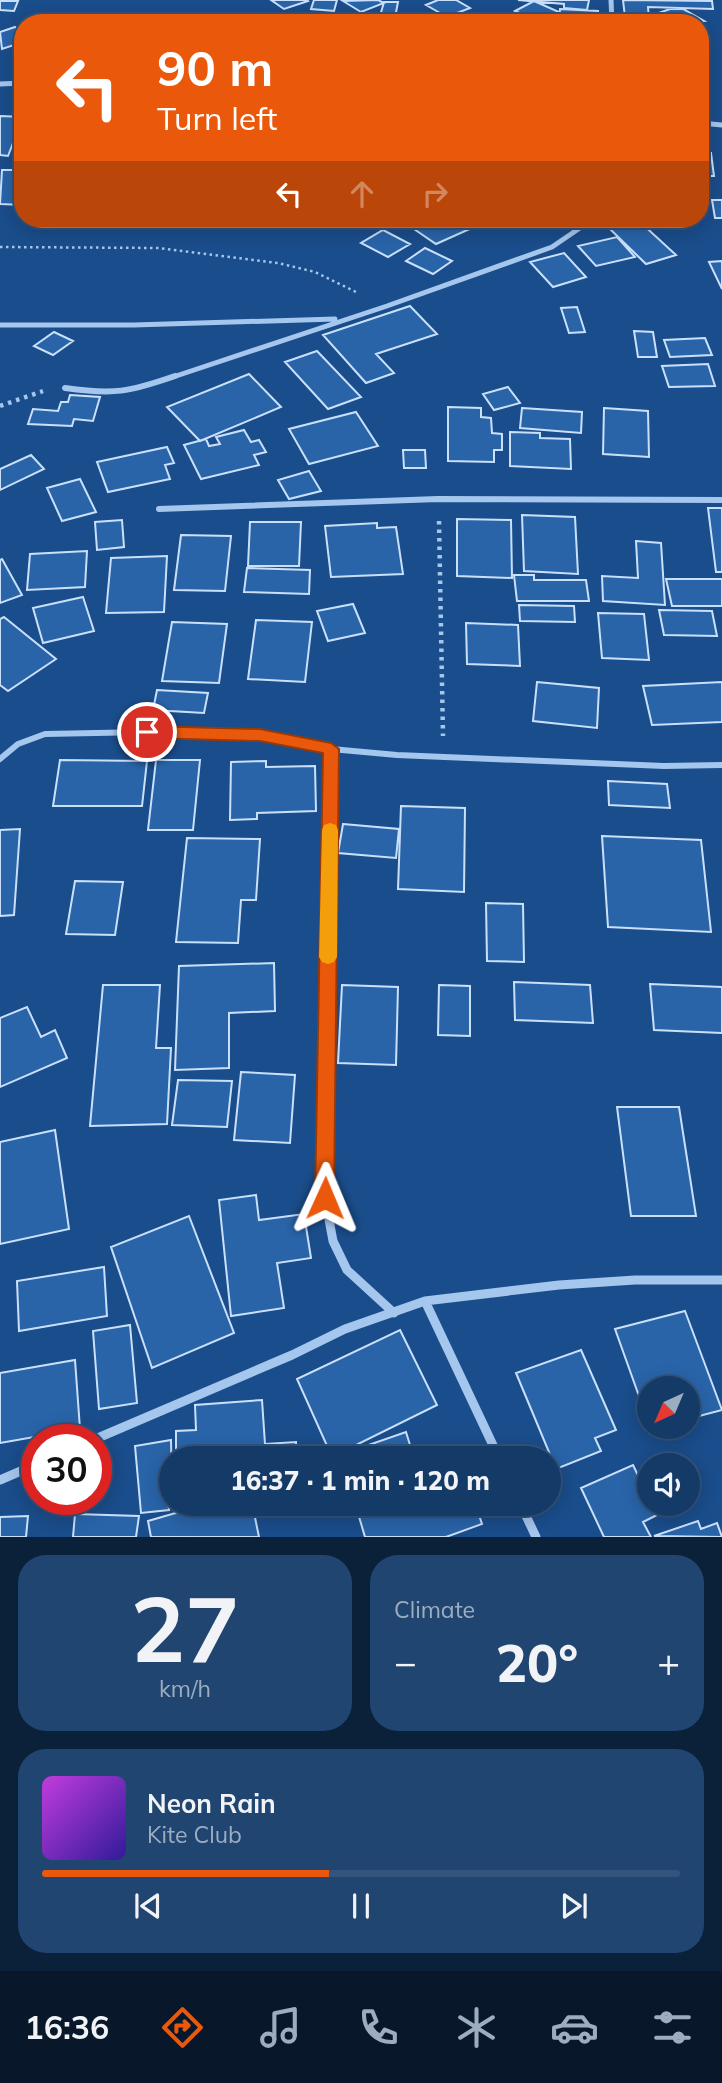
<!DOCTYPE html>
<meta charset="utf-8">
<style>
body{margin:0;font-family:Mulish,sans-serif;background:#214571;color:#f1f3f6;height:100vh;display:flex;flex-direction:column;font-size:26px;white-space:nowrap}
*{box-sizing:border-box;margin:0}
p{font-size:23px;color:#9dadc0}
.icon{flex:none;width:38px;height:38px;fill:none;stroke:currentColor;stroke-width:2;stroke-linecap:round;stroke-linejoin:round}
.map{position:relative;height:1537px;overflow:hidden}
.side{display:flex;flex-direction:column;gap:18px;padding:18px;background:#0b2039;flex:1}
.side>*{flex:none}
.banner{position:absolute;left:14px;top:14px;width:695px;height:214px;border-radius:28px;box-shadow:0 4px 18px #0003,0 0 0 2px #33547c;background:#ea580c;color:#fff;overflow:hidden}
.needle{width:46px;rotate:224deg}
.fabs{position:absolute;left:637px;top:1376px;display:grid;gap:14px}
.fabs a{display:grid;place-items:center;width:63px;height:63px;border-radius:50%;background:#143a68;box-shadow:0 4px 18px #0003,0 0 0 2px #33547c;font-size:35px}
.speed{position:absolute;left:21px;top:1424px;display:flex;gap:14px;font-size:35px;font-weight:700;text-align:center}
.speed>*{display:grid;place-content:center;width:91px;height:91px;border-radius:50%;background:#143a68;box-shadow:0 4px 18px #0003,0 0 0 2px #33547c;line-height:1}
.speed .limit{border:10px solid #d22;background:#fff;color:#111}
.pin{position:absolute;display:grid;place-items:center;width:60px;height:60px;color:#fff;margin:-30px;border:4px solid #fff;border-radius:50%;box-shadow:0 2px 7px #0007}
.me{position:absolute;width:77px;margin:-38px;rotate:1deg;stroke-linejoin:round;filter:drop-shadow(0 0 5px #0008)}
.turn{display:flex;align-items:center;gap:24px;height:147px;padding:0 28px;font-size:32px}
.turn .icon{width:91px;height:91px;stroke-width:2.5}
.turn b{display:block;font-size:49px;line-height:60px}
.lanes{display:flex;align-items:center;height:66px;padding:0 28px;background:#0003;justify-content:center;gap:35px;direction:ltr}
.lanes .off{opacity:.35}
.big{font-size:52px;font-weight:800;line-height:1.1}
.side .widget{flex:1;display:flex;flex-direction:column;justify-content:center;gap:10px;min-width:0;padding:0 24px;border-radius:28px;background:#214571}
.side .dial{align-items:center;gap:0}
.dial b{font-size:91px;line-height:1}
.song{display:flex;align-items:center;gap:21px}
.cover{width:84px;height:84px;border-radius:10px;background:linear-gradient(135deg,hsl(290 70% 55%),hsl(250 70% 35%))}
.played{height:7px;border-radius:4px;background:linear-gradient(90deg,#ea580c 45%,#33547c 45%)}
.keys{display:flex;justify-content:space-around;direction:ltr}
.heat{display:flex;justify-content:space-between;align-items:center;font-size:38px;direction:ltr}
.side .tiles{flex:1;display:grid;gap:18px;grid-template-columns:1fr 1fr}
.widget:last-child{grid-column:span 2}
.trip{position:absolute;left:159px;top:1446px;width:402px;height:70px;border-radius:35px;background:#143a68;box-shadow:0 4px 18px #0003,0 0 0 2px #33547c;font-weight:800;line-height:70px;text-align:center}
.tab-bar{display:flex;height:112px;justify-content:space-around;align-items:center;background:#08172a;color:#9dadc0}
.tab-bar .icon{width:49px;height:49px}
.tab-bar .current{color:#ea580c}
.tab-bar b{font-size:32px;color:#f1f3f6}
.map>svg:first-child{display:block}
.building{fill:#2964a9;stroke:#cae0fa;stroke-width:2}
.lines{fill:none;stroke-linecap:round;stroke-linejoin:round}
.path-far1{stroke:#a5c6ed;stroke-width:2.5;stroke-dasharray:2.5 3.5;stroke-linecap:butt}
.path{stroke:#a5c6ed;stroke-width:4.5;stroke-dasharray:3.5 5;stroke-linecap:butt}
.minor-far2{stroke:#a5c6ed;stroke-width:5}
.minor-far1{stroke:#a5c6ed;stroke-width:6}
.minor{stroke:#a5c6ed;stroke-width:9}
.route{fill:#ea580c;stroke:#983908;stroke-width:2}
.slow{fill:#f59e0b}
</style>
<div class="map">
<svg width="722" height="1537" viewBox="0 0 722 1537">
<rect width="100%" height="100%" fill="#1a4d8b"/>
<path class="building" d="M271,0H307L308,1L284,9Z
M314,0H337L334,11L311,9Z
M378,0L384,3L361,12L343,1Z
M438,0H456L470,8L447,17L426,5Z
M518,0H589L587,10L564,8V4Z
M623,0L712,1L713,9L648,7L649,19H638L625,17Z
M0,1H18L14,11L0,10Z
M534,1L559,12L538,23L519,18L524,15L515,11Z
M384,2H398L394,23H378Z
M560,9L598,11V14H588V23H559Z
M670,9H683L704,21L662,23L650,16Z
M172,13L202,15L199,23L158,19L160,15Z
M317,16L347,17L345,23H315Z
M15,27L23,34V42L2,49L0,32Z
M0,116L23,117L8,156L0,155Z
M700,153H711L714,176H700Z
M2,170H23V205L0,204Z
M712,200H722V218H715Z
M428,219H462L474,227L436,244L411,227Z
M639,221L676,255L646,264L610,229Z
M383,230L410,244L388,257L361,243Z
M617,237L635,257L596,266L578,246Z
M425,248L452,261L433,274L406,261Z
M564,253L586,277L553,287L530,262Z
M722,261V289L709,262Z
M410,306L437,334L376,354L394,373L366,383L323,335Z
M577,307L585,332L569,333L561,308Z
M634,331L653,332L657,357H638Z
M54,332L73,341L53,355L34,346Z
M705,338L712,355L670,357L664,340Z
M317,351L361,397L328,409L285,362Z
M708,364L715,386L669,387L662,366Z
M249,374L281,407L200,441L167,407Z
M508,387L520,403L494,410L483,394Z
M70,395L100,397L93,421L74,419L72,426L28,424L33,409L58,411L61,402H68Z
M448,407L481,408V417L491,418L492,433L502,434V450H494V462L448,461Z
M522,408L582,412L581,433L520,428Z
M604,408L648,411L649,457L603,454Z
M356,412L378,446L309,464L289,429Z
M244,430L251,442L259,440L266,452L254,455L259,465L201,479L184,445L206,439L209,446L220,444L216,437Z
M510,432L540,433V438L570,439L571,469L510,466Z
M167,447L174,463L165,465L170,479L108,492L97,462Z
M403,450H425L426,468H404Z
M31,455L44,469L0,490V469Z
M309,471L321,491L289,499L278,480Z
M80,479L96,512L62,521L47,488Z
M708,508H722V572H716Z
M522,515L575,517L578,574L524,571Z
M457,519L511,520L512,578L457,576Z
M122,520L124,547L97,550L95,522Z
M250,522H301L299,566H248Z
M377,523V528L396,527L403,574L331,577L325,526Z
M181,535L231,536L225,591L174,590Z
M636,541L661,543L665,605L603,601L602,576L638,578Z
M87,551L85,587L27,590L30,554Z
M167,556L164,612L106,613L111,558Z
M2,559L22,595L0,603V560Z
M247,568L310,570L309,594L244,592Z
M514,575H534V580H586L589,601H517Z
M666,579H722V606H672Z
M83,597L94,631L43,643L33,608Z
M353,604L365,633L328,641L317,611Z
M519,605L574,606L575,622L520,621Z
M659,610L712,611L717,636L664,635Z
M598,613L644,614L649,660L602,658Z
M4,617L56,659L8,691L0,685V619Z
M256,620L312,622L305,682L248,679Z
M172,622L227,624L219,683L162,681Z
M466,623L518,625L520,666L467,664Z
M537,682L599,688L597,728L533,721Z
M722,682V722L652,725L643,686Z
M157,690L208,693L204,713L153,710Z
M60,760L147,761L142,806H53Z
M156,760H200L193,830H148Z
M266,761V767L315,766L316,811L257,813V819L230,820L231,762Z
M608,781L667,784L670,808L609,805Z
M401,806L465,808L464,892L398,889Z
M343,824L399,829L396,858L338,853Z
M20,829L14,915L0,916V830Z
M602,836L701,840L711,932L608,927Z
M187,838L260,839L256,900H241L238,943L176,942Z
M75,881L123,882L115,935L66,934Z
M486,903L523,904L524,962L487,961Z
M274,963L275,1011L229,1013V1068L175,1070L179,966Z
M514,982L590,985L593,1023L515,1020Z
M650,984L722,987V1033L654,1030Z
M103,985H160L156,1048H171L167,1124L90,1126Z
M342,985L398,987L396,1065L338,1063Z
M439,985L470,986V1036L438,1035Z
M27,1007L41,1037L55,1030L67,1058L0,1087V1018Z
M241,1072L295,1075L290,1143L234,1140Z
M178,1080L232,1081L227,1127L172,1125Z
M617,1107H679L696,1216H631Z
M55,1130L69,1229L0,1244V1142Z
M256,1195L259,1220L304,1214L311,1258L277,1263L284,1308L231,1316L219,1200Z
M189,1216L234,1333L152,1368L111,1247Z
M104,1267L107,1316L19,1331L17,1281Z
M685,1311L722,1410L688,1419V1388H649V1424L615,1329Z
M130,1325L137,1403L99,1409L93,1331Z
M400,1330L437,1405L332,1457L297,1379Z
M581,1350L616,1430L595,1438L601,1451L556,1469L516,1373Z
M75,1360L80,1429L0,1443V1373Z
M262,1400L265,1444L296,1442V1458H176V1431L196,1430L195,1405Z
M406,1432L414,1458H331Z
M171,1440L172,1498L168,1499L169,1510L141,1513L135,1446Z
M633,1465L657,1515L643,1522L651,1537H604L581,1488Z
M183,1503H252L259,1537H151L148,1521L179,1512L177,1505Z
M355,1503H475L482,1524L446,1537H365Z
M75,1514L139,1516L136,1537H73Z
M28,1516L26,1537H0V1517Z
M698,1521L701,1529L717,1523L722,1537L654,1536Z"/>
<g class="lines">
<path class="path-far1" d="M0,247L158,248L278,263L315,272L358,293"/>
<path class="path" d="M0,406L43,391
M439,521L443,736"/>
<path class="minor-far2" d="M611,0L612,23
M0,84L23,83
M700,123L722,125
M0,325H134L335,319
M170,378L387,306L552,247L593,219"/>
<path class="minor-far1" d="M65,388C114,395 129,392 175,376
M159,509L438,499L722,500
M0,759L18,744L45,734L147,732L260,735L331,749L397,755L664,766L722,765
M329,877L331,749"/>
<path class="minor" d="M329,876L325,1198L333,1241L347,1270L394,1313
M425,1301L499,1458
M93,1440L292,1355L345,1329L425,1301L559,1285L635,1280H722
M0,1480L37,1464
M520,1503L536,1537"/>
</g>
<path class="route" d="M147,726L260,729L331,743L339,749L334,1198L332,1205L325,1207L318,1205L315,1198L323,753L260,741L147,738L139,732Z"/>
<path class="slow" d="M330,823L336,825L338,830L337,957L334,962L328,964L322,962L319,957L322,830L324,825Z"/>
</svg>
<div class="fabs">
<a><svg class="needle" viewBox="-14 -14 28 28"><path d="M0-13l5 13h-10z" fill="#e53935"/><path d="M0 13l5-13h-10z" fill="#9dadc0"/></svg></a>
<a><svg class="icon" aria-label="sound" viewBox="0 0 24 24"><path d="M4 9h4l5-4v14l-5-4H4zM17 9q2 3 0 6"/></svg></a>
</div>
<div class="speed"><div class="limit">30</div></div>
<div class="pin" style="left:147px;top:732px;background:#d93025"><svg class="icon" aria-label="arrive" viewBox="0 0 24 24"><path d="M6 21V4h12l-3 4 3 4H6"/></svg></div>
<svg class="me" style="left:325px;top:1198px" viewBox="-20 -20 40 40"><path d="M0-17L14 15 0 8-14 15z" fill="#ea580c" stroke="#fff" stroke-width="4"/></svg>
<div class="trip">16:37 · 1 min · 120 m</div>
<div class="banner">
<div class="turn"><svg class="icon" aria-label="left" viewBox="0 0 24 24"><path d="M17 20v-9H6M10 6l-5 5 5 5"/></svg><div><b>90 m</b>Turn left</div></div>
<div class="lanes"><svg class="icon" aria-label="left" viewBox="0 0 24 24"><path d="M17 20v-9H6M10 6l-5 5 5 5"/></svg><svg class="icon off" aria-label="ahead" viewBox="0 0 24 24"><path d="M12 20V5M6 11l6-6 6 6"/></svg><svg class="icon off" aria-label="right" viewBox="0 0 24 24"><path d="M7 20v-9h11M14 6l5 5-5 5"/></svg></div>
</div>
</div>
<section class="side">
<div class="tiles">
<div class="widget dial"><b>27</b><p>km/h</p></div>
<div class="widget"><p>Climate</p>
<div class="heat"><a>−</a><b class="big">20°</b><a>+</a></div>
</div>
<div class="widget">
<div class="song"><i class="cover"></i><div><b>Neon Rain</b><p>Kite Club</p></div></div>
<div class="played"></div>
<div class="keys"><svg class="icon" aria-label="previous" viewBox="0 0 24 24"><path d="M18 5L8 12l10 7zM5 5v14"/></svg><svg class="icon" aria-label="pause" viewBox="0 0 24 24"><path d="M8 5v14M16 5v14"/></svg><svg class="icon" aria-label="next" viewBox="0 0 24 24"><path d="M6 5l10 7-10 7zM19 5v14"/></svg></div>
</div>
</div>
</section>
<nav class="tab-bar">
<b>16:36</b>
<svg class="icon current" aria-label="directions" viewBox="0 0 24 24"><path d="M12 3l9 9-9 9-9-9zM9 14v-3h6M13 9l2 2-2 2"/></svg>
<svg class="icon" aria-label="music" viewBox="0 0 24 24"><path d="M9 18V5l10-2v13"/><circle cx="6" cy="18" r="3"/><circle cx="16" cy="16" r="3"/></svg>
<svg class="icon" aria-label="phone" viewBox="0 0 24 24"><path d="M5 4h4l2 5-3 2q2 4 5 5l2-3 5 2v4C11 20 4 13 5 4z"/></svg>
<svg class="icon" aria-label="climate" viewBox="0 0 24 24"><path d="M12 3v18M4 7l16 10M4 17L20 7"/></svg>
<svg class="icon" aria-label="car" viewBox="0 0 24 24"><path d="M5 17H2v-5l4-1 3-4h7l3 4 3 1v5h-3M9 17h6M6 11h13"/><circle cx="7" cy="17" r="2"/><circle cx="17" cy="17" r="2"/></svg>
<svg class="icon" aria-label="filters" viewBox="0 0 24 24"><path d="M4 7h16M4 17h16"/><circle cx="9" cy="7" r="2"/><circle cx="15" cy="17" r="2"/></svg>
</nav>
